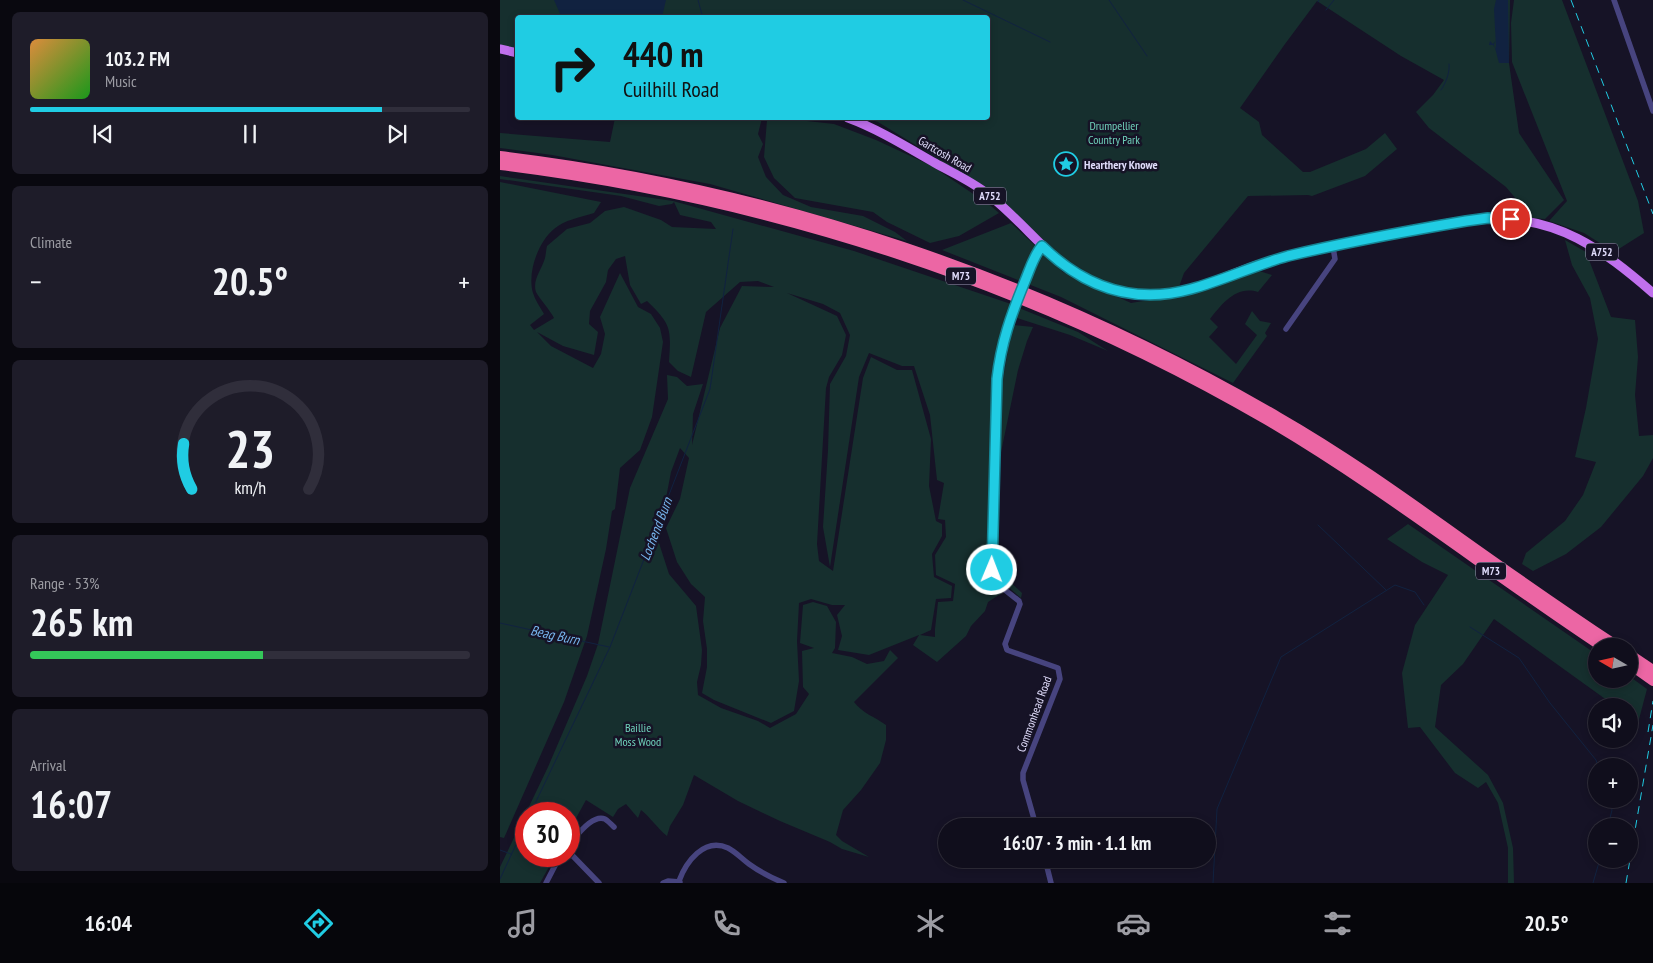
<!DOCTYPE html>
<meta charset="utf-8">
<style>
body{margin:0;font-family:"PT Sans Narrow",sans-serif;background:#1e1c29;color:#f1f3f6;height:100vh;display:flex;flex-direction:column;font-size:19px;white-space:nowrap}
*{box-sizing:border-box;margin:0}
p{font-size:16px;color:#9c9ca3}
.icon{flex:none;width:28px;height:28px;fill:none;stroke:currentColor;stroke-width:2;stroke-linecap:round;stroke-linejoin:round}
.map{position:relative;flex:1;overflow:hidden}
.panel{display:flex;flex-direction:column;gap:12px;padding:12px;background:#09080f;width:500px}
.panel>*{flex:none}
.hud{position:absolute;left:15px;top:15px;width:475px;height:105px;border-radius:5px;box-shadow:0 2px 8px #0003,0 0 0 1px #302e3b;background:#20cce3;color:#111;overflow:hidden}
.needle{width:32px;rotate:279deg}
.tools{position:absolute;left:1088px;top:638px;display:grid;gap:10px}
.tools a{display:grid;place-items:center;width:50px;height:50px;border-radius:50%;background:#100e1c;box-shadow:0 2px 8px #0003,0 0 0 1px #302e3b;font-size:25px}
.speed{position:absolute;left:15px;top:802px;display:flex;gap:10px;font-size:25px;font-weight:700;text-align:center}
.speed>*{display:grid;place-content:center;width:65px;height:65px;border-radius:50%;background:#100e1c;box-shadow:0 2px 8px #0003,0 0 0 1px #302e3b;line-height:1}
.speed .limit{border:8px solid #d22;background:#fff;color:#111}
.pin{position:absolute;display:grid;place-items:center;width:42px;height:42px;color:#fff;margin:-21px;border:2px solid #fff;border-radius:50%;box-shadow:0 1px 5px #0007}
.me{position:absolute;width:55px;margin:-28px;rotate:1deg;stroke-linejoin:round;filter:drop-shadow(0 0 4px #0008)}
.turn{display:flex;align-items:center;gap:18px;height:105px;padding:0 25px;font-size:22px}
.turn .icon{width:65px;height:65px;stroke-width:2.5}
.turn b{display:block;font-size:35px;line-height:42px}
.big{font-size:38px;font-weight:600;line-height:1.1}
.panel .tile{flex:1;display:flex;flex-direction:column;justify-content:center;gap:8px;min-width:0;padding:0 18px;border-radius:8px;background:#1e1c29}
.panel .dial{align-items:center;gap:0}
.dial svg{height:130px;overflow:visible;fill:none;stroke:#302e3b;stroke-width:7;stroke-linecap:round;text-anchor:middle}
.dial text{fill:#f1f3f6;stroke:none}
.song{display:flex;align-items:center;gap:15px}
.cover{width:60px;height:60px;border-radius:8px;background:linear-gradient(135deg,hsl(30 70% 55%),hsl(120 70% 35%))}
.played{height:5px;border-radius:2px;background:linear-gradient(90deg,#20cce3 80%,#302e3b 80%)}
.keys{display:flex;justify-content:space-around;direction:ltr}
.heat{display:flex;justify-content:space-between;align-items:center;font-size:28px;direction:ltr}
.charge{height:8px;border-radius:4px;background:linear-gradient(90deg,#34c759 53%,#302e3b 0)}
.trip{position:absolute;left:438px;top:818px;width:278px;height:50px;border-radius:25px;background:#100e1c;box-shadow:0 2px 8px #0003,0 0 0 1px #302e3b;font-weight:600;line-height:50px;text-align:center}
.tabs{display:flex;height:80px;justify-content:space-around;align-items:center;background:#06060b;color:#9c9ca3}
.tabs .icon{width:35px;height:35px}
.tabs .current{color:#20cce3}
.tabs b{font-size:22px;color:#f1f3f6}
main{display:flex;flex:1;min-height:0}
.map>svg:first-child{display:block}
.green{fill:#162f2e;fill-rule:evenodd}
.water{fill:#112240}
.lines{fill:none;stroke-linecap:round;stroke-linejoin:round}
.stream{stroke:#112240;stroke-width:1}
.street{stroke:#47447f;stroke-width:5.5}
.primary{stroke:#c070ed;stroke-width:9}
.highway{stroke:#ec66a4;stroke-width:10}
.rail{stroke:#20cce3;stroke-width:1;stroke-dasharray:8 6;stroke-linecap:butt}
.street-bridge{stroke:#47447f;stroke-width:5.5}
.route-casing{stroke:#158594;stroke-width:12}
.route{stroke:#20cce3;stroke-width:9}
.labels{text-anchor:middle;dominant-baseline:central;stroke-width:5;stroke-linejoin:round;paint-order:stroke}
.shield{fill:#161326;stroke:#a3a0bb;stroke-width:1}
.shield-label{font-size:11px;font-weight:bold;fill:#e0dcfb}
.park-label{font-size:12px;fill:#70d2bb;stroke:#161326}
.street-label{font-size:12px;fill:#e0dcfb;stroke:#161326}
.poi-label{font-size:12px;font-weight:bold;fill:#e0dcfb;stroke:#161326;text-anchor:start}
.water-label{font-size:14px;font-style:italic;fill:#77b5ee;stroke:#161326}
</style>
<main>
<section class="panel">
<div class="tile">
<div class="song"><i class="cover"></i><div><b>103.2 FM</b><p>Music</p></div></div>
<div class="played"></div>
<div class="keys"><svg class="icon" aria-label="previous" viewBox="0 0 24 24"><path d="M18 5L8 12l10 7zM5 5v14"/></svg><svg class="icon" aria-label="pause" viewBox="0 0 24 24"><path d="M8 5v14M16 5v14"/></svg><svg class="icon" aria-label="next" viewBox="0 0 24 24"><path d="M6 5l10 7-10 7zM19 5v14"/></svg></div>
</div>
<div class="tile"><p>Climate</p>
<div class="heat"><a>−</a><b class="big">20.5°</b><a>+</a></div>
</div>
<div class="tile dial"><svg viewBox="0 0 100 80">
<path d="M14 69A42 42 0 1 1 86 69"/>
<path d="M14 69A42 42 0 0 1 9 41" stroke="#20cce3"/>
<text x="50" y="56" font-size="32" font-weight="700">23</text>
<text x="50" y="72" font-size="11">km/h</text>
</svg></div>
<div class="tile"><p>Range · 53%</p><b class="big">265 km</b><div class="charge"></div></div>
<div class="tile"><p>Arrival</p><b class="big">16:07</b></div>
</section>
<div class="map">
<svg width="1153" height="883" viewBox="0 0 1153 883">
<rect width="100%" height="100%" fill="#161326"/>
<path class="green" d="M0,0H1010L1009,63L1019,133L1064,200L1045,219L1032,218L1006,187L929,128L916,112L933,95L944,80L901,56L817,1L785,44L740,108L759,122L762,135L803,172H810L866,149L885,133L897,149L865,176L812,196L808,195L748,196L684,273L679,287L658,290H638L602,282L556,253L479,184L378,122L365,118H488V18H18L17,50L0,47Z
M1014,0H1062L1138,201L1144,233L1114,252L1084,233L1049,221L1067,201L1012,62L1011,23Z
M115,118H262L258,134L263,144L258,157L266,177L283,195L311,207L363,216L395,232L407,241L210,184L52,155L0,148V133L110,142Z
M289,119L334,124L376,140L432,166L491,206L499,213L459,236L430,243L387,222L373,212L295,198L274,178L264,157L267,120Z
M0,176L173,201L354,251L511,304L497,347L494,370L488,538L490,587L502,593L488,602L485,611L471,626L466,636L437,662L413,645L419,635L369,655L338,650L342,636L337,615L345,605H332L311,599L299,603L297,641L299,681L294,711L271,723L214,700L202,693L207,667V649L203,621L205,597L191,584L177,562L166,528L180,499L189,458L180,448L171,472L158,540L169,574L196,606L202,650L201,665L197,682L198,695L221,708L258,721L270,728L296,714L309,694L303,687L302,651L314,648L300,643L303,605L313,602L327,606L336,622L335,648L332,653L352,657L367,664L384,661L390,650L398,658L354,702C362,713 375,717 386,725V740L380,763L361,790L343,810L336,835L342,841L369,857L342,849L330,842L280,821L238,801L194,775L183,805L170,826L167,836C157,828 151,818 141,810L138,818L126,804L118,809L113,817L86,800L69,831V814H26V856H55L40,883H0V867L48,767L87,676L98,644L130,488L168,399L167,375L177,377L187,386L203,384L193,414L192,445L220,328L242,286L274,287L258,281L240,282L206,312L191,377L178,371L169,362C171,329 172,325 147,301L141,304L130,285L125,256L116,259L108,270L106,282L90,311L89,324L98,332L94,355L63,346L37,332L51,346L93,368L101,354L105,334L100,317L120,273L138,307L151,314L160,328L163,342L152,417L140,450L120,468L115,509L112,511L106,549L87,636L64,702L4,838L0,837V182L101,202L94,213C81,217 64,220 54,229C38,242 27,273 33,293C35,300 40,307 44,314L30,325L34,330L54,318C50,310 39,298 36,292C32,280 42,269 45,258C46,254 46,250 47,246L67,229L90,223L105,211L124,207L161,220L172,227L216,229L211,222L180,215L174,202L172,204L159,206L121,196L0,179ZM287,293L323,304L340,313L350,335L346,356L330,384L328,450L323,527L330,567L359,377L369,353L402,366H414L430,415L437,480L444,483L438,519L445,520L446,537L435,555L436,575L455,584L453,601L438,602L435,629V637L420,635L431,630L436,599L451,598L452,586L434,577L432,554L442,536V524L436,521L429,486L431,439L412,370H397L371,357L363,378L333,571L319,561L317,544L326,388L329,377L342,355L346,335L337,316Z
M511,223L563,272L631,303L680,295L756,270L772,275L758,292C736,285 722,304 710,319L718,327L709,337L736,364L757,335L745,324L752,311L760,321L771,323L765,333L767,336L733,383L561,297L442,250Z
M1065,240L1086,252L1111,317L1135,320L1138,357L1135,395L1139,436L1153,435V458L1143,476L1101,527L1066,554L1033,571L1022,564L1026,553L1065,521L1083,495L1096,462L1075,457L1086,408L1098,339L1090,298L1072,265Z
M519,308L578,332L608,351L570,335L517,318Z
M514,325L533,327L527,341L518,370L499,462L497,496L499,518L498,570L522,593L521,598L499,579L495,569L502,384L510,339Z
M908,524L1096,654V679H1129V676L1147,689L1138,723L1129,716V706H1115L994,619L963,664L941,685L935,727L988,775L1003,803L1013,848L1014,883H1008V848L998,803L986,782L978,788L955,773L920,727L908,728L902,673L915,625L948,575L922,562L887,539Z"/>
<path class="water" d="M54,0H166L162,17L62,18Z
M996,0H1008L1009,63H999L995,48L993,45H989L990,41L993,44L995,41L994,45L995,48L996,47L994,9Z"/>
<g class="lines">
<path class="stream" d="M198,0L203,18
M463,0L550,42
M609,0L647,56
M818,2L819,0
M826,10L834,0
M941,90C946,83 950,72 949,64
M818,525L886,590
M0,623L109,647
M970,627L1019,658L1050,703L1096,760L1098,766
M30,814L110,647L210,389L233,229
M1108,826L1112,810L1108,799
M0,850L11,854
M0,879L26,823
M713,883L717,809L781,657L895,585L915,592L924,605
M1093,883L1100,859"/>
<path class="street" d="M1114,0L1153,111
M531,267L538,251L542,246
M510,319L499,357L497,379L492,570L495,582L519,601L520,604L505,644L507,650L558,668L560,679L523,773V780L536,826
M786,329L835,259L833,247
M69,844C77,836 92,814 105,819C108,821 111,824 114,827
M69,852L99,883
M545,859L551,883
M179,881C186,862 204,837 228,848C236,852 242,859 249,864C260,872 272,878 284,883
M46,883L60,856
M163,883L168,881L180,882"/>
<path class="primary" d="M0,49L18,53
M348,118C378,129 407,147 435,163C453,173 473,182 489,195C543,238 567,292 647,295C688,297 724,275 763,263C805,250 850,242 894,234C924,228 955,220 986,219C1057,215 1103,250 1153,293"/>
<path class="highway" d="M0,156C275,189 539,278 778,417C841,453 900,495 959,537C1011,574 1064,611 1117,646
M0,165C269,198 532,283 767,420C883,488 989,572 1101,646
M1129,654L1153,670
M1129,664L1153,681"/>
<path class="rail" d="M1071,0L1153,214
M1148,732L1153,701
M1126,883L1153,725"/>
<path class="street-bridge" d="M510,319L531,267"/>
</g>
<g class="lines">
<g class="route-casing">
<path id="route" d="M492,570L497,379C501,343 511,315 525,281C530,269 534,255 542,246C584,287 633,305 691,289C724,280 755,265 788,256C847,242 907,231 966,221L988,218L1011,219"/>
</g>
<use href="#route" class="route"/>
</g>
<defs>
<g id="sight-ring" transform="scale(1.25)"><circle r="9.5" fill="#161326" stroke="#20cce3" stroke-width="1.5"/><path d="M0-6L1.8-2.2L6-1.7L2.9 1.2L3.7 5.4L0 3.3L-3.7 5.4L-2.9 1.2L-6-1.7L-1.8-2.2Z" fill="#20cce3"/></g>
</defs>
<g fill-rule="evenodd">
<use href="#sight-ring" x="566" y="164"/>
</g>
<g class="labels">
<g class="shield">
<rect x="474" y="187.5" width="32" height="17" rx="4"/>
<rect x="1086" y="243.5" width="32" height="17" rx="4"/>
<rect x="446" y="267.5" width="30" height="17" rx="4"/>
<rect x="976" y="562.5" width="30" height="17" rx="4"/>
</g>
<g class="shield-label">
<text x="490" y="196">A752</text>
<text x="1102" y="252">A752</text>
<text x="461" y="276">M73</text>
<text x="991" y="571">M73</text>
</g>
<g class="park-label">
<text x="614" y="125">Drumpellier<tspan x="614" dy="14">Country Park</tspan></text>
<text x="138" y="727">Baillie<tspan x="138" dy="14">Moss Wood</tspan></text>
</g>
<g class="street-label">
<text transform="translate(445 154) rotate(30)">Gartcosh Road</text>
<text transform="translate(534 714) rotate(-70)">Commonhead Road</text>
</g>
<g class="poi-label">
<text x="584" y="164">Hearthery Knowe</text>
</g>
<g class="water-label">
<text transform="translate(156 529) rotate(-69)">Lochend Burn</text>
<text transform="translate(55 635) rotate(12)">Beag Burn</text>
</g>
</g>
</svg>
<div class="tools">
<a><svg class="needle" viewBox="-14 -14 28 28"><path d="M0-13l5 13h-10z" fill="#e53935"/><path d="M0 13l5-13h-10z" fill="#9c9ca3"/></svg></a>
<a><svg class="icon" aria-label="sound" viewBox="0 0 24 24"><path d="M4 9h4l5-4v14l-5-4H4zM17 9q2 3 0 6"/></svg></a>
<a>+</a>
<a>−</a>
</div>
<div class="speed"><div class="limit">30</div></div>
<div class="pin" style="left:1011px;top:219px;background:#d93025"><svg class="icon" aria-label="arrive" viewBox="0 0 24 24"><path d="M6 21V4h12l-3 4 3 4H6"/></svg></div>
<svg class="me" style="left:492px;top:570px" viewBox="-20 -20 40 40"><circle r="17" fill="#20cce3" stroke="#fff" stroke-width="3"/><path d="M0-11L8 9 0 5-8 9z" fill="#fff"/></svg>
<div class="trip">16:07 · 3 min · 1.1 km</div>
<div class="hud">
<div class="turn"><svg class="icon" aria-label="right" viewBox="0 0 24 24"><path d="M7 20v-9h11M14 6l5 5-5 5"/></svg><div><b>440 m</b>Cuilhill Road</div></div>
</div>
</div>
</main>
<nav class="tabs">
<b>16:04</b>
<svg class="icon current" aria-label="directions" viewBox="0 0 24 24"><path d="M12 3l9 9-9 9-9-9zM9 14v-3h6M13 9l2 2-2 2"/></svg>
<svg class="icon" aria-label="music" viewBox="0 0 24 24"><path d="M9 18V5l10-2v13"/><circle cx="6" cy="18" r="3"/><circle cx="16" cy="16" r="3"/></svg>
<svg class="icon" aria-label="phone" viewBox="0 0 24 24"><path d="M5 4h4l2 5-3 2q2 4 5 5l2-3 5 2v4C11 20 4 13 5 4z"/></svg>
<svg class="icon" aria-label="climate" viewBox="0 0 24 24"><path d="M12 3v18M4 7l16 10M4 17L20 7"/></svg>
<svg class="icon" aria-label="car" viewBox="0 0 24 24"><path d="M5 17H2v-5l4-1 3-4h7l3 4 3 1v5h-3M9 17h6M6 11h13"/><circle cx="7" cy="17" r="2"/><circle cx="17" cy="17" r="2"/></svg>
<svg class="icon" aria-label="filters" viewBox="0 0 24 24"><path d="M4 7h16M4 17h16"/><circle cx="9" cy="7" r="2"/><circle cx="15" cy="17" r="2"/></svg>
<b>20.5°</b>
</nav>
